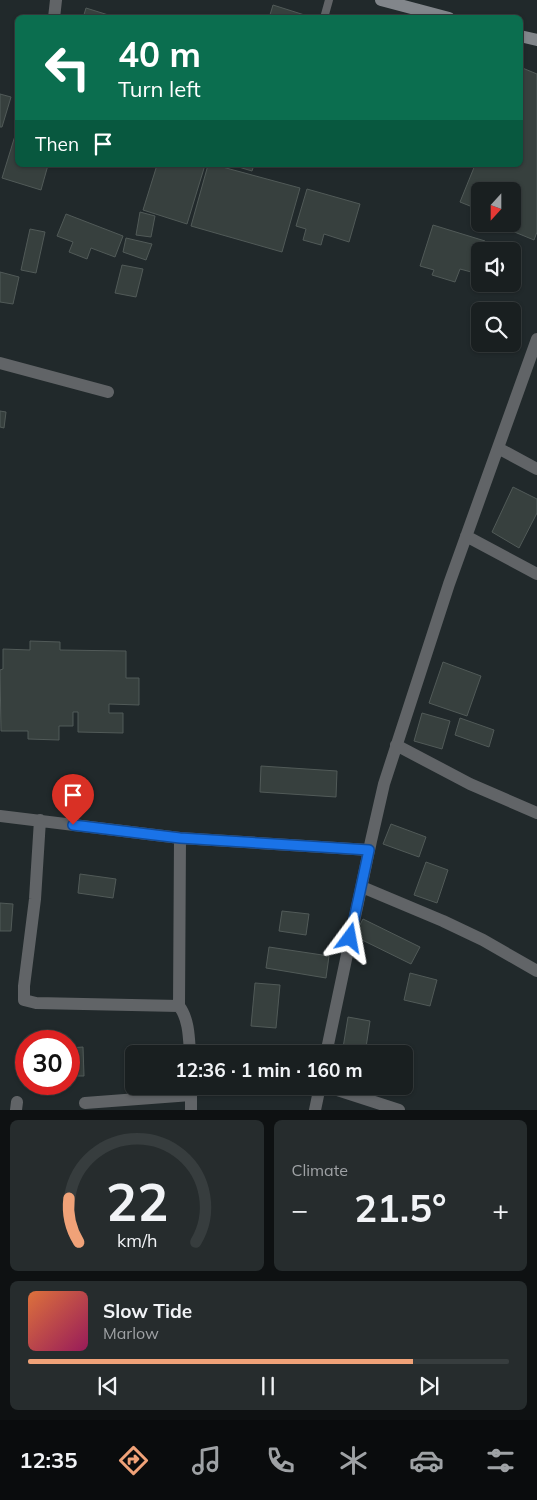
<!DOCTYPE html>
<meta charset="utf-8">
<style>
body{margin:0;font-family:Mulish,sans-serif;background:#262c2d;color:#f1f3f6;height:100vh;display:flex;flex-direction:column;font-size:19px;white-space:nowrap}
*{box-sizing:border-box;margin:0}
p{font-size:16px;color:#9fa2a5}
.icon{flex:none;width:28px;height:28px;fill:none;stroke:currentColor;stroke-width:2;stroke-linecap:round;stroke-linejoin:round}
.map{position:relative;height:1110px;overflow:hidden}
.sheet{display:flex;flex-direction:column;gap:10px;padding:10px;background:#0e1112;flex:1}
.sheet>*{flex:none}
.guide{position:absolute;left:15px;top:15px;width:508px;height:152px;border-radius:8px;box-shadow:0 1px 4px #0004,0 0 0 1px #373d3e;background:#0b6e4f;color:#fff;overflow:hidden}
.needle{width:32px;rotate:201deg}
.tools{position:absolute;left:471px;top:182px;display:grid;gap:10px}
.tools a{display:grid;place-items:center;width:50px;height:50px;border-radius:8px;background:#191f20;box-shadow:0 1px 4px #0004,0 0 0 1px #373d3e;font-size:25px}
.speed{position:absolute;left:15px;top:1030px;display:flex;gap:10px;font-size:25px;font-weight:700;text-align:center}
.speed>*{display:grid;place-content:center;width:65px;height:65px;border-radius:50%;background:#191f20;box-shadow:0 1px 4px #0004,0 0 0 1px #373d3e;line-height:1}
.speed .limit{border:8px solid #d22;background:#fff;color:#111}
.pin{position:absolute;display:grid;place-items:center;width:42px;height:42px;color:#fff;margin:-51px -21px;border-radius:50% 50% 50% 0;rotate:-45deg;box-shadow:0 0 5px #0007}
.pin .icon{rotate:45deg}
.me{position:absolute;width:55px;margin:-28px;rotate:13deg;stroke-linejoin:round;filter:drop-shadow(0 0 4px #0008)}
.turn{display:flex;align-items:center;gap:18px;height:105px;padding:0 20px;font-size:22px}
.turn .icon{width:65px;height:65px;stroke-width:2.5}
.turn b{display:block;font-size:35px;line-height:42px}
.then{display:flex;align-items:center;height:48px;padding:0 20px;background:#0003;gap:10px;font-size:19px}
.big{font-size:38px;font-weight:700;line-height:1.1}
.sheet .widget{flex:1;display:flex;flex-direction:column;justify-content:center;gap:8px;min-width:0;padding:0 18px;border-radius:8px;background:#262c2d}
.sheet .dial{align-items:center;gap:0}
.dial svg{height:130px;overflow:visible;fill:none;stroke:#373d3e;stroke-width:7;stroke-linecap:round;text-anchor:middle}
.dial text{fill:#f1f3f6;stroke:none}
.song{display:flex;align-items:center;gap:15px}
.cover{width:60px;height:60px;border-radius:8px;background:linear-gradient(135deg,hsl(20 70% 55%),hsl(330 70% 35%))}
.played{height:5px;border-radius:2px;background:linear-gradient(90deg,#f0a278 80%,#373d3e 80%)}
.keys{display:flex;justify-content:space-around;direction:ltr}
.heat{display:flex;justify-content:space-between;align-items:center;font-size:28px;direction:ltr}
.sheet .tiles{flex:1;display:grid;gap:10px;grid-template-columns:1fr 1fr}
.widget:last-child{grid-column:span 2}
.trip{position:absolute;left:125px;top:1045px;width:288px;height:50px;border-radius:8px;background:#191f20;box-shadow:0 1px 4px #0004,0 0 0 1px #373d3e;font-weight:700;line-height:50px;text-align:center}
.dock{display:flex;height:80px;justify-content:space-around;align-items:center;background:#0a0c0d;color:#9fa2a5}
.dock .icon{width:35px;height:35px}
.dock .on{color:#f0a278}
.dock b{font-size:22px;color:#f1f3f6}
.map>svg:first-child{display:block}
.building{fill:#37403e;stroke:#515a58}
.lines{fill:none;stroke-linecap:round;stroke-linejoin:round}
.lane{stroke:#616467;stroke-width:8}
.street{stroke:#616467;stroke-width:12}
.secondary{stroke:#82868b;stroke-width:12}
.route-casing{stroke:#114b97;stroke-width:12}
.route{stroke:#1a73e8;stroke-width:9}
</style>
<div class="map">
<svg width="537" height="1110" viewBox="0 0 537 1110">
<rect width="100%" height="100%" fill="#21292b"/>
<path class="building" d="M273,5L314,18H269Z
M86,8L118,18H83Z
M520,67L537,74V232L534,240L495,224H512V191H480V210L460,202L475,165H520Z
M0,94L11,97L2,127H0Z
M18,126V165H48L41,190L2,178Z
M157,165H205L187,224L143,210Z
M208,165H215L300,188L282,252L191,226Z
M232,165H254L252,171Z
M307,189L360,204L349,242L324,234L321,245L303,240L306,229L296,226Z
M140,212L155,216L151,237L136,235Z
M66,214L123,236L115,257L91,248L87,259L69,252L73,242L57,236Z
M433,225L485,241L482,251H480V257L475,273L460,269L455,282L432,275L434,270L420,266Z
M30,229L45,232L36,273L21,270Z
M126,238L152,244L146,260L123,252Z
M122,265L143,269L136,297L115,293Z
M0,272L19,277L13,304L0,302Z
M0,411L6,412L4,428L0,427Z
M513,487L537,499V513L519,548L492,532Z
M30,641L60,642V650L126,651V678H139V705L109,704V713H123V733L78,732V712H73V726H59V740L28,739V731H1L0,670L3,669V649L30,650Z
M443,662L481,676L467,716L429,703Z
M422,713L450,721L442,749L414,741Z
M460,718L494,730L489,747L455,735Z
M261,766L337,771L336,797L260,792Z
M391,824L426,837L419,857L383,844Z
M426,862L448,870L437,903L414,895Z
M80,874L116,879L113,898L78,893Z
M0,903L13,904L11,931H0Z
M282,911L309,914L306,935L279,931Z
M363,919L420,947L411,964L354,936Z
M269,947L329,956L326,978L266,968Z
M410,973L437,980L430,1006L404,1000Z
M255,983L280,985L276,1028L251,1026Z
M348,1017L370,1021L365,1054H342Z
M83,1047L84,1076H69V1048Z"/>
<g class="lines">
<path class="lane" d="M324,18L329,0"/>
<path class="street" d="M54,18L56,0
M0,363L108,392
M498,448L537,469
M466,536L537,574
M396,745L470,784L537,813
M0,816L180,838L369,850
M40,820L35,899L24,986V1000L36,1003L179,1006C189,1019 189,1038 190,1054
M362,887L443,921L483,940L537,971
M179,1006L180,838
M326,1054L371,841L384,784L449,584L537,339
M325,1086L399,1110
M191,1088V1110
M85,1103L191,1095
M16,1110L17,1102
M315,1110L320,1086"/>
<path class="secondary" d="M381,0L449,18
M520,36L537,40"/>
</g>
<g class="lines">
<g class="route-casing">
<path id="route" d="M73,825L180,838L369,850L350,938"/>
</g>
<use href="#route" class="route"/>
</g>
</svg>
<div class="tools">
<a><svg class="needle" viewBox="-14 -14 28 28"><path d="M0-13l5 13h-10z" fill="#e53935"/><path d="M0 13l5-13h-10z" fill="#9fa2a5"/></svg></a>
<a><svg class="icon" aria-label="sound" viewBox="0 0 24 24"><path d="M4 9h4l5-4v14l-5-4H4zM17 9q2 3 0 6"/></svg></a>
<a><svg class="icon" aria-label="search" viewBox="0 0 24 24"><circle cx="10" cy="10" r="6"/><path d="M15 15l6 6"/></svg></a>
</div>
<div class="speed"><div class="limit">30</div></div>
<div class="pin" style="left:73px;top:825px;background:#d93025"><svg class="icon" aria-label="arrive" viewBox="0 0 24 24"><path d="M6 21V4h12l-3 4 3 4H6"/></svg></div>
<svg class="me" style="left:350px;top:938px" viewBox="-20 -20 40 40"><path d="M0-17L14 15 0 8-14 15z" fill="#1a73e8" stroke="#fff" stroke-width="4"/></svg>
<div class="trip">12:36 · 1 min · 160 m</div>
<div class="guide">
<div class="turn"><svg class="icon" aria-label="left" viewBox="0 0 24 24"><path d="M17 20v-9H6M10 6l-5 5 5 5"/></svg><div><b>40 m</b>Turn left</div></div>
<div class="then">Then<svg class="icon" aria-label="arrive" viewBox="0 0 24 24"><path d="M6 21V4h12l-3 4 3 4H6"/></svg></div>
</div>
</div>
<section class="sheet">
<div class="tiles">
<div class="widget dial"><svg viewBox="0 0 100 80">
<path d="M14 69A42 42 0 1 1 86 69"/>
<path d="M14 69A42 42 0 0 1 8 42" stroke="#f0a278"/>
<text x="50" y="56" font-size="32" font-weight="700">22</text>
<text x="50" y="72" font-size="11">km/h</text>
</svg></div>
<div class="widget"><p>Climate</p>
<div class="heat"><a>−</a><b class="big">21.5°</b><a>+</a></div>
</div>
<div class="widget">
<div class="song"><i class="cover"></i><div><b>Slow Tide</b><p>Marlow</p></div></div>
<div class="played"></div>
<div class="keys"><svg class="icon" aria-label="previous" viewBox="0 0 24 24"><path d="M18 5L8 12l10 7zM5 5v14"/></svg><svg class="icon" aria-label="pause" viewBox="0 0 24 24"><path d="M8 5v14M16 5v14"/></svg><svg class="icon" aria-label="next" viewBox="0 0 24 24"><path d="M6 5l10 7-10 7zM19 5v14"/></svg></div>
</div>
</div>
</section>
<nav class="dock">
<b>12:35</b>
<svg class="icon on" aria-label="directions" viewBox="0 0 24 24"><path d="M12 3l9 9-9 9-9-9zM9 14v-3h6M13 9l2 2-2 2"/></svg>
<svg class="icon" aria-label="music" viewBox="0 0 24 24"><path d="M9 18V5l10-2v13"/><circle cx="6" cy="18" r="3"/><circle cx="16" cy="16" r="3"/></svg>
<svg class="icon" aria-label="phone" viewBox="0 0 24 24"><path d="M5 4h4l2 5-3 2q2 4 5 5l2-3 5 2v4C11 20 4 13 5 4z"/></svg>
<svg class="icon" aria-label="climate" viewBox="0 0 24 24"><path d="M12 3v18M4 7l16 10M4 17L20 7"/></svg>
<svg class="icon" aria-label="car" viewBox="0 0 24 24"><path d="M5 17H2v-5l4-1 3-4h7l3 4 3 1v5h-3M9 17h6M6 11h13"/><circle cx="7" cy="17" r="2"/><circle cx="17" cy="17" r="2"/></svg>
<svg class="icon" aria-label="filters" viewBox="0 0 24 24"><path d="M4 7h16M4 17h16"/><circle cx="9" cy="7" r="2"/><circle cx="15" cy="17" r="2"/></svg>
</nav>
